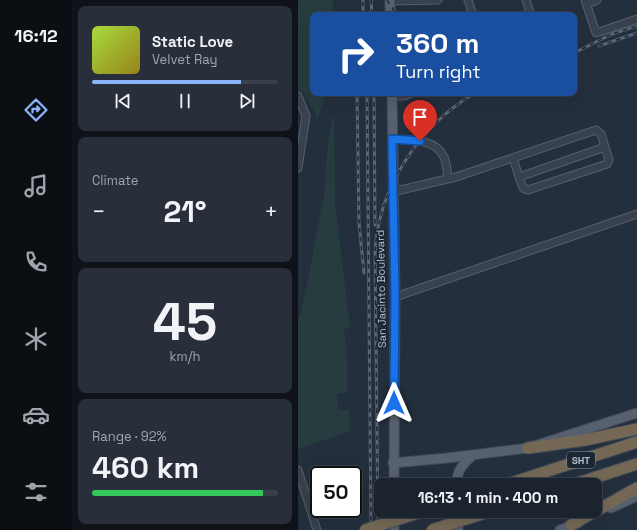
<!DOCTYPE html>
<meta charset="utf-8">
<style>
body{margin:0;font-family:"Space Grotesk",sans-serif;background:#282f3a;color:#f1f3f6;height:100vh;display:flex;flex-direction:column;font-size:15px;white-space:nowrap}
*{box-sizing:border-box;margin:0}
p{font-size:13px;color:#a0a4aa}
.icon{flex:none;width:22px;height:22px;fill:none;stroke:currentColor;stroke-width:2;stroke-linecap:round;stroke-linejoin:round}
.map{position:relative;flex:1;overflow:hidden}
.panel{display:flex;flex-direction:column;gap:6px;padding:6px;background:#0f1319;width:226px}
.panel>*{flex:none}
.guide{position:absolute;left:12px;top:12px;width:267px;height:84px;border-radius:8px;box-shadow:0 4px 16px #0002,0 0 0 1px #39404a;background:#1a4fa0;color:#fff;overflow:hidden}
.speed{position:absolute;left:12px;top:466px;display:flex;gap:8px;font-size:20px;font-weight:700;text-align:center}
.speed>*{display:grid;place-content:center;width:52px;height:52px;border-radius:50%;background:#1b232e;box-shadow:0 4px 16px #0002,0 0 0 1px #39404a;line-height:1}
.speed .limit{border:2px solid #111;border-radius:6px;background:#fff;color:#111}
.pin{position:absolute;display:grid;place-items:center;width:34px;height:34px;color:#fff;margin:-41px -17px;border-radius:50% 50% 50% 0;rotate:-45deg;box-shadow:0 0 4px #0007}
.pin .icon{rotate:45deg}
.me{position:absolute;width:44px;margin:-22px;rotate:0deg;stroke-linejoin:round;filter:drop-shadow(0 0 3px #0008)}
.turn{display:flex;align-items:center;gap:14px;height:84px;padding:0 20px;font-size:18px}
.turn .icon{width:52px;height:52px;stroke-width:2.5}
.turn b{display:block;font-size:28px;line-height:34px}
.big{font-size:30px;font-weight:700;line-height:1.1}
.panel .tile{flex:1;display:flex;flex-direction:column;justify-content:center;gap:6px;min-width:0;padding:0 14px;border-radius:8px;background:#282f3a}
.panel .dial{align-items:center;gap:0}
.dial b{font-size:52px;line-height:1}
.song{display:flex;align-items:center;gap:12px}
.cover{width:48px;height:48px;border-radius:6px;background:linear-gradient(135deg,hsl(80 70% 55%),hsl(50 70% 35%))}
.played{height:4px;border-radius:2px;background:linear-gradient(90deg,#8ab4f8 80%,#39404a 80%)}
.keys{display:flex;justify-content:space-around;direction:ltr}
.heat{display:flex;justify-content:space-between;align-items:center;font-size:22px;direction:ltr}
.charge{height:6px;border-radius:3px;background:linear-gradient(90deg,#34c759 92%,#39404a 0)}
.trip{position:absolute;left:76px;top:478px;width:228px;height:40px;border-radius:8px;background:#1b232e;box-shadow:0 4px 16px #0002,0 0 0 1px #39404a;font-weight:700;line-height:40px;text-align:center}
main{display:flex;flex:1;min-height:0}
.tabs{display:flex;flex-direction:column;width:72px;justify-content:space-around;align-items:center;background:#0b0e12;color:#a0a4aa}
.tabs .icon{width:28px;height:28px}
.tabs .on{color:#8ab4f8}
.tabs b{font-size:18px;color:#f1f3f6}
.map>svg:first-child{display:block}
.green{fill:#263c3f}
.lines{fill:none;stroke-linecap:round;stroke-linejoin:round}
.minor-casing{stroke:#565f6c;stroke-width:9}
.major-casing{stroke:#414a57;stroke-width:11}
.highway-casing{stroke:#434c59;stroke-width:13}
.minor{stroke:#38414e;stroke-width:7}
.major{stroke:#56606e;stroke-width:9}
.highway{stroke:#746855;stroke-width:11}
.rail-casing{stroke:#5a6575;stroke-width:3}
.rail{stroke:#1d2633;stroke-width:1.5;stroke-dasharray:4.5;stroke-linecap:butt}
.highway-bridge-casing{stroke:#434c59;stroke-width:13;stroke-linecap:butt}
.highway-bridge{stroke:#746855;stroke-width:11}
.route-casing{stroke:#114b97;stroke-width:10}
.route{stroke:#1a73e8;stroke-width:7}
.labels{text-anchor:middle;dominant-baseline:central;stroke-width:4;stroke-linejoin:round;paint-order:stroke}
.shield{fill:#1d2633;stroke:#878f9c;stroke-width:1}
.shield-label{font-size:10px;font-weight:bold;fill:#b4bcc9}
.street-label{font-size:11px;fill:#b4bcc9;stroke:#1d2633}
</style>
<main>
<nav class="tabs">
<b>16:12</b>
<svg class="icon on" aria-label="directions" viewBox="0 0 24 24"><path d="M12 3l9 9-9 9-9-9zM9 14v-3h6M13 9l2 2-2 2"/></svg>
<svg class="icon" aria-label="music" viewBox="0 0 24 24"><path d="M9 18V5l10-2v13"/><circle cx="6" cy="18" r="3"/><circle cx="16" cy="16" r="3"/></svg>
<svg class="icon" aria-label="phone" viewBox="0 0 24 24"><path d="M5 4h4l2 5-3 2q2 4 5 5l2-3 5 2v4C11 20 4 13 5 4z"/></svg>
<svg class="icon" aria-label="climate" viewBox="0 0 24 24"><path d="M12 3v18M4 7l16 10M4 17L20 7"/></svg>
<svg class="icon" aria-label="car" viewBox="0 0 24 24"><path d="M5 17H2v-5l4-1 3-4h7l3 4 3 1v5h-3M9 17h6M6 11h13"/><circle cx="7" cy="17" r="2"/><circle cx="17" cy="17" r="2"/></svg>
<svg class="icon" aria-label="filters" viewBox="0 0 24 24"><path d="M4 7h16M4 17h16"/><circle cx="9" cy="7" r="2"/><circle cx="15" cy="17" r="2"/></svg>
</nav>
<section class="panel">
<div class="tile">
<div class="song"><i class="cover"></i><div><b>Static Love</b><p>Velvet Ray</p></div></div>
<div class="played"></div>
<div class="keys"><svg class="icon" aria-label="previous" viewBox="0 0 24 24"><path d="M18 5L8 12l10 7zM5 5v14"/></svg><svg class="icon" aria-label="pause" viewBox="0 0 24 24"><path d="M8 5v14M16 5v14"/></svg><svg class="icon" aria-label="next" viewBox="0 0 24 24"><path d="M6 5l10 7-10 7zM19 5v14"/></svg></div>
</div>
<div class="tile"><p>Climate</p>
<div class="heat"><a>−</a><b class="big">21°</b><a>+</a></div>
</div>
<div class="tile dial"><b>45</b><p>km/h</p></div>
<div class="tile"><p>Range · 92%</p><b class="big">460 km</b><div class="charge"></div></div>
</section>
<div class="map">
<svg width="339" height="530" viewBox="0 0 339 530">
<rect width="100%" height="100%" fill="#242f3e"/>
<path class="green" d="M0,0H35V15H15V93H28L20,119L5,91L0,90Z
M35,116L36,117L37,203L52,328L46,329L49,357V393L39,394L40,410H51L53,431L0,449V320L4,308L10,280L26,195L30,143Z"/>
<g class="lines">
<g class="minor-casing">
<path id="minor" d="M170,0L175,15
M228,0L233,15
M287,0L298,33L339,19
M92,1L140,0
M289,4L299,0
M0,96L8,116L0,168
M94,96H106L113,93
M94,139C112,140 137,138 146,157C149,163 149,172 150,179
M221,177L225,188L230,190L309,164L311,160L307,147
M94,192L158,177L298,130L303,134L307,147L221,177L215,158
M97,297L339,214
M0,470L19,530"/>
</g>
<g class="major-casing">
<path id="major" d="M92,0V15
M94,93L97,294L96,485
M95,463L149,458L230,448L339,413
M159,485C158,471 165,464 175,455
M313,508L339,496
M96,511V530
M159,511L160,530
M262,530L280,523"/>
</g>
<g class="highway-casing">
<path id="highway" d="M230,448L287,440L339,429
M207,485L339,442
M274,485L339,464
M273,525L339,488"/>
</g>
<use href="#minor" class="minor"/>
<use href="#major" class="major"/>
<use href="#highway" class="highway"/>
<g class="rail-casing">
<path id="rail" d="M73,0L74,15
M89,0L99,15
M65,15V0
M301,46L339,33
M276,53L314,34L339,26
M59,93L61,223L66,273
M69,93L73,530
M76,93L77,225
M80,530L77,253C80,188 121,126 177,93"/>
</g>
<use href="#rail" class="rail"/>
<g class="highway-bridge-casing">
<path id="highway-bridge" d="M67,530L126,511
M134,530L193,511"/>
</g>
<use href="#highway-bridge" class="highway-bridge"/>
</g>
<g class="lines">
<g class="route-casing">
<path id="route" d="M96,403L97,294L94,139L122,141"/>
</g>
<use href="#route" class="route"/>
</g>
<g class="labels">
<rect class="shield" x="269" y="452" width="28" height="16" rx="3"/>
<g class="shield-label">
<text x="283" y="460">SHT</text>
</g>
<g class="street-label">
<text transform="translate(83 289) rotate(-91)">San Jacinto Boulevard</text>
</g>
</g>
</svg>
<div class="speed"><div class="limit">50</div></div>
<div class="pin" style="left:122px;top:141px;background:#d93025"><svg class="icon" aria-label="arrive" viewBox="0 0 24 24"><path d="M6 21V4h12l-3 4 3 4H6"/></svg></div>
<svg class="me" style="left:96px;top:403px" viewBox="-20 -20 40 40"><path d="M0-17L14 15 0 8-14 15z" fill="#1a73e8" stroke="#fff" stroke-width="4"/></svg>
<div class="trip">16:13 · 1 min · 400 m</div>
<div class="guide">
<div class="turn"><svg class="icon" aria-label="right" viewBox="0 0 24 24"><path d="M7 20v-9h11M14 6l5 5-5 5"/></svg><div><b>360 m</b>Turn right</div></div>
</div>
</div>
</main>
